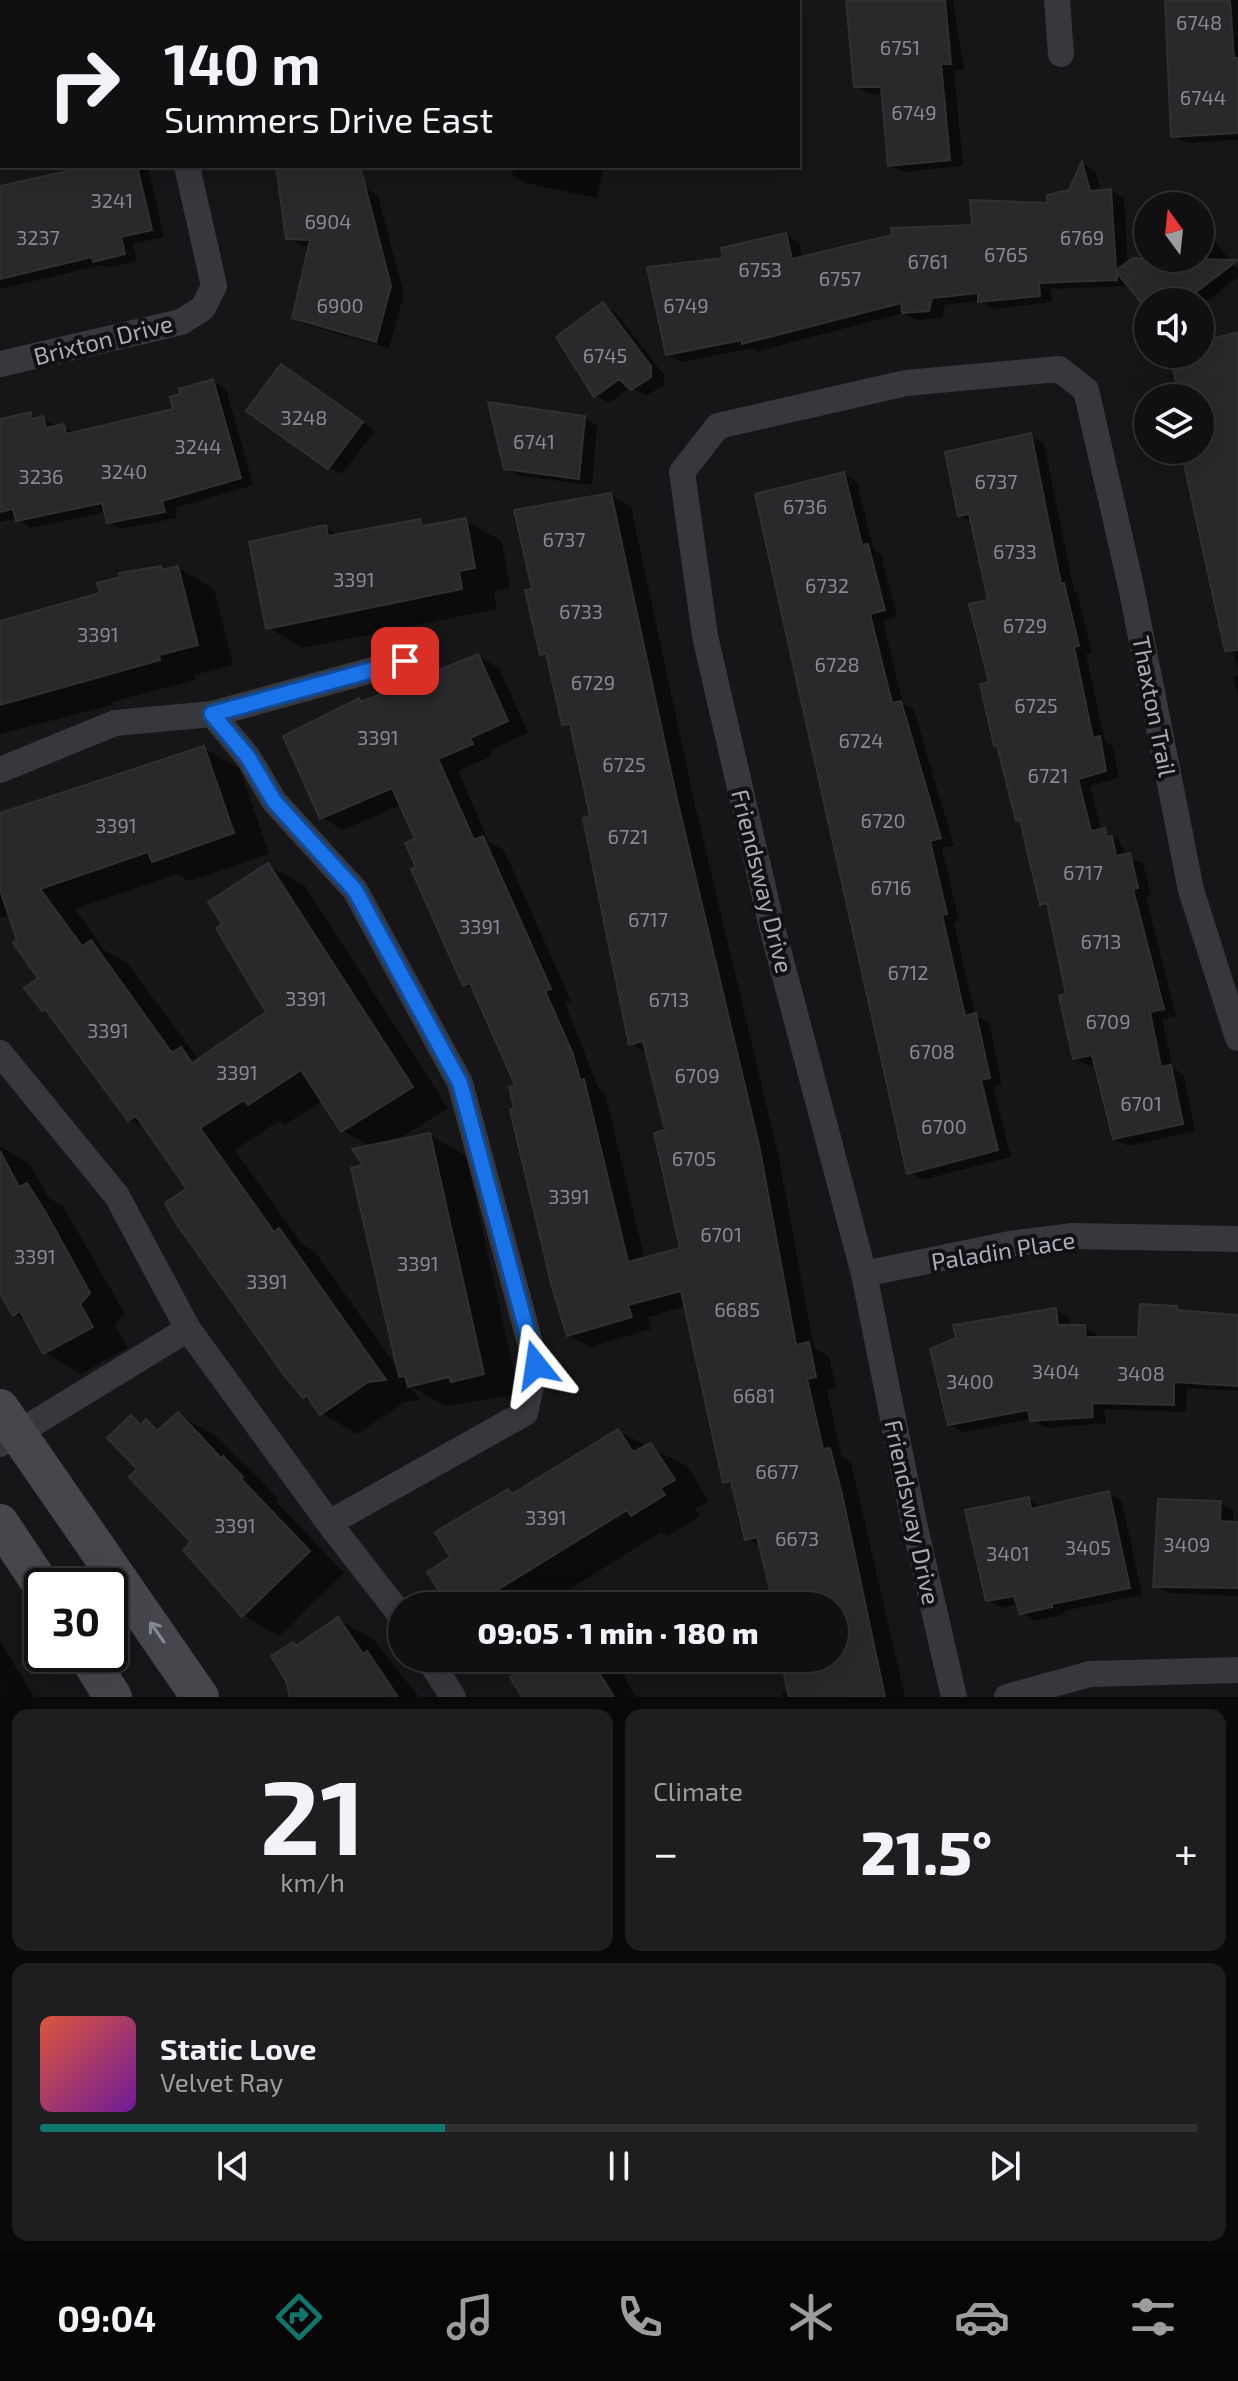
<!DOCTYPE html>
<meta charset="utf-8">
<style>
body{margin:0;font-family:"Exo 2",sans-serif;background:#1e1e20;color:#f1f3f6;height:100vh;display:flex;flex-direction:column;font-size:30px;white-space:nowrap}
*{box-sizing:border-box;margin:0}
p{font-size:26px;color:#9c9d9f}
.icon{flex:none;width:44px;height:44px;fill:none;stroke:currentColor;stroke-width:2;stroke-linecap:round;stroke-linejoin:round}
.map{position:relative;height:1697px;overflow:hidden}
.sheet{display:flex;flex-direction:column;gap:12px;padding:12px;background:#09090a;flex:1}
.sheet>*{flex:none}
.guide{position:absolute;left:0px;top:0px;width:800px;height:168px;box-shadow:0 8px 32px #0002,0 0 0 2px #303032;background:#101012;color:#f1f3f6;overflow:hidden}
.needle{width:52px;rotate:345deg}
.controls{position:absolute;left:1134px;top:192px;display:grid;gap:16px}
.controls a{display:grid;place-items:center;width:80px;height:80px;border-radius:50%;background:#101012;box-shadow:0 8px 32px #0002,0 0 0 2px #303032;font-size:40px}
.speed{position:absolute;left:24px;top:1568px;display:flex;gap:16px;font-size:40px;font-weight:700;text-align:center}
.speed>*{display:grid;place-content:center;width:104px;height:104px;border-radius:50%;background:#101012;box-shadow:0 8px 32px #0002,0 0 0 2px #303032;line-height:1}
.speed .limit{border:4px solid #111;border-radius:12px;background:#fff;color:#111}
.pin{position:absolute;display:grid;place-items:center;width:68px;height:68px;color:#fff;margin:-34px;border-radius:16px;box-shadow:0 4px 12px #0006}
.me{position:absolute;width:88px;margin:-44px;rotate:345deg;stroke-linejoin:round;filter:drop-shadow(0 0 6px #0008)}
.turn{display:flex;align-items:center;gap:28px;height:168px;padding:0 32px;font-size:36px}
.turn .icon{width:104px;height:104px;stroke-width:2.5}
.turn b{display:block;font-size:56px;line-height:68px}
.big{font-size:60px;font-weight:800;line-height:1.1}
.sheet .tile{flex:1;display:flex;flex-direction:column;justify-content:center;gap:12px;min-width:0;padding:0 28px;border-radius:16px;background:#1e1e20}
.sheet .dial{align-items:center;gap:0}
.dial b{font-size:104px;line-height:1}
.song{display:flex;align-items:center;gap:24px}
.cover{width:96px;height:96px;border-radius:12px;background:linear-gradient(135deg,hsl(10 70% 55%),hsl(280 70% 35%))}
.played{height:8px;border-radius:4px;background:linear-gradient(90deg,#0f766e 35%,#303032 35%)}
.keys{display:flex;justify-content:space-around;direction:ltr}
.heat{display:flex;justify-content:space-between;align-items:center;font-size:44px;direction:ltr}
.sheet .tiles{flex:1;display:grid;gap:12px;grid-template-columns:1fr 1fr}
.tile:last-child{grid-column:span 2}
.trip{position:absolute;left:388px;top:1592px;width:460px;height:80px;border-radius:40px;background:#101012;box-shadow:0 8px 32px #0002,0 0 0 2px #303032;font-weight:800;line-height:80px;text-align:center}
.menu{display:flex;height:128px;justify-content:space-around;align-items:center;background:#060607;color:#9c9d9f}
.menu .icon{width:56px;height:56px}
.menu .current{color:#0f766e}
.menu b{font-size:36px;color:#f1f3f6}
.map>svg:first-child{display:block}
.shadow{fill:#0007;fill-rule:evenodd}
.building{fill:#29292c;stroke:#303034;stroke-width:2}
.lines{fill:none;stroke-linecap:round;stroke-linejoin:round}
.street{stroke:#37383d;stroke-width:26}
.secondary{stroke:#45474d;stroke-width:38}
.oneway{stroke:#858993}
.route-casing{stroke:#114b97;stroke-width:20}
.route{stroke:#1a73e8;stroke-width:14}
.labels{text-anchor:middle;dominant-baseline:central;stroke-width:8;stroke-linejoin:round;paint-order:stroke}
.number-label{font-size:20px;fill:#888b94}
.street-label{font-size:24px;fill:#a8adb8;stroke:#111113}
</style>
<div class="map">
<svg width="1238" height="1697" viewBox="0 0 1238 1697">
<rect width="100%" height="100%" fill="#161618"/>
<path class="shadow" d="M0,0H113V2H2L0,89Z
M235,0H322L323,2H235Z
M435,0H501L502,2H431Z
M848,0H953L964,70L954,71L963,166L903,172L890,165L883,94H869L855,86Z
M1167,0H1238V140L1186,143L1173,135Z
M1083,164L1095,171L1101,192L1111,191L1124,198L1128,264L1148,250V258H1200V223L1238,270V277L1200,307V302H1148V307L1130,286L1051,289L1052,302L994,309L980,301L945,305L942,318L917,320L904,313L758,351L752,348L682,362L668,354L725,260L785,235L799,243L802,259L974,227L1050,205L1070,191Z
M92,166H148L164,237L133,244L137,261L108,268L102,265L0,289V186Z
M278,166H355L365,188L378,196L404,294L389,348L307,325L294,317L311,246H302L288,238Z
M514,166H604L597,198L526,183L512,175Z
M603,305L616,313L664,375V385L646,396L631,387L609,403L596,396Z
M1238,334V670L1183,450H1200V398H1182L1171,354H1200V344Z
M295,374L375,431L342,474L329,467Z
M212,381L226,389L253,485L175,508L177,518L122,529L109,522L106,512L31,528L17,518L0,522V420L31,415L77,433L176,410Z
M584,418L597,425L592,485L520,476L506,468Z
M1030,436L1044,443L1074,591L1077,593L1092,653L1086,654L1105,742L1113,746L1119,778L1090,786L1101,831L1118,838L1127,856L1143,863L1151,895L1146,896L1176,1016L1162,1019L1173,1068L1184,1075L1195,1131L1128,1146L1114,1138L1096,1064L1088,1066L1075,1058L1068,996L1050,909L1041,904L1023,823L1018,820L1000,747L996,744L991,602L972,522L960,515Z
M844,474L857,482L874,550L881,554L897,617L883,621L903,704L914,710L954,846L942,848L959,921L954,922L975,1015L989,1023L1002,1085L993,1087L1011,1157L922,1180L909,1172Z
M611,495L631,507L696,809L779,1158L814,1348L829,1356L836,1388L827,1390L842,1457L851,1462L905,1697H783L782,1693L787,1692L779,1658H834V1606H768L766,1596L773,1594L762,1547L747,1538L734,1487L725,1481L686,1306L648,1317L651,1329L590,1347L569,1335L518,1087L475,990L465,985L418,868V840L402,804L343,830L322,818L359,701L363,703L478,656L499,668L528,733L490,750L492,756L458,771L489,842L504,850L571,1001L565,1003L599,1090L605,1093L645,1260L682,1250L667,1132L649,1054L630,1043L593,818L574,730L564,724L549,658L541,654L535,590Z
M466,521L502,541L510,588L494,591L497,609L303,648L267,627L325,527L340,536L420,522L429,527Z
M161,568L167,571L178,568L214,589L233,665L194,675L196,680L111,702L112,705L0,734V623L103,595L123,578L122,574Z
M1238,676V696L1233,677Z
M204,748L240,769L269,854L189,881L177,874L75,909L104,950L127,963L199,1060L269,1013V866L305,886L448,1108L394,1142L430,1135L466,1156L519,1394L445,1406L410,1386L420,1400L405,1402L357,1434L321,1413L304,1396L188,1190L149,1131L130,1120L52,1014L43,1010L41,979L19,941L11,915L0,918V816ZM323,1100L343,1131L371,1147L366,1166L399,1370L315,1252L302,1244L235,1150L279,1121L285,1125Z
M0,1146L30,1164L49,1198L63,1206L125,1314L115,1325L128,1348L81,1374L45,1353L28,1322L14,1314L0,1289Z
M1141,1306L1238,1315V1391L1187,1388L1186,1412L1104,1409L1106,1423L1045,1428L1032,1419L963,1432L950,1424L1056,1310L1069,1318L1070,1327H1084L1097,1335L1098,1339H1140Z
M178,1414L214,1435L260,1479L278,1499L276,1501L344,1573L279,1636L243,1615L217,1589L221,1586L194,1542L140,1469L131,1418L161,1430Z
M618,1431L687,1466L709,1501L695,1509L700,1516L668,1536L661,1532L562,1594L570,1606H451L453,1558L508,1492L514,1495Z
M1109,1493L1122,1501L1142,1595L1064,1611L1065,1614L1035,1621L1022,1613L1019,1604L1002,1608L988,1600L1029,1499L1042,1507Z
M1220,1503L1233,1510V1523L1238,1524V1596L1169,1593L1155,1586Z
M338,1619L374,1640L419,1697H292L293,1644L298,1647Z
M0,1641L34,1697H0Z
M524,1658H602L620,1669L636,1697H524L530,1667Z"/>
<path class="building" d="M846,0H945L951,64H941L950,160L888,166L881,87H854Z
M1165,0H1230L1234,58H1238V133L1171,137Z
M1082,161L1090,191L1111,189L1116,270L1133,258L1238,260L1183,302H1141L1117,273V280L1039,283L1040,296L978,302V293L932,298L929,311L902,313L901,303L742,344V340L666,355L647,267L723,258L721,248L786,233L792,259L892,235L891,228L972,225L970,200L1048,203L1047,195L1069,190Z
M71,166H137L152,230L121,237L125,254L93,262L92,257L0,279V186L72,170Z
M276,166H360L391,286L376,342L292,318L310,240L286,239Z
M603,302L651,366V377L631,390L619,379L594,397L556,337Z
M1238,332V650L1225,651L1181,450H1200V398H1180L1169,354H1200V342Z
M281,364L363,422L328,469L246,411Z
M213,379L241,478L162,501L165,512L107,523L102,503L16,521L13,509L0,512V419L31,412L32,419L43,416L46,428L64,424L66,434L173,409L170,397L180,394L179,389Z
M488,402L585,416L579,479L504,469Z
M1031,433L1061,584L1064,583L1079,646L1074,647L1093,738L1100,736L1106,771L1078,779L1091,831L1105,828L1107,837L1112,836L1116,856L1130,853L1138,888L1133,889L1164,1009L1150,1012L1161,1067L1171,1065L1183,1124L1113,1139L1092,1055L1073,1059L1059,996L1066,994L1047,903L1040,905L1020,820L1016,821L997,745L994,746L980,684L989,682L969,604L988,600L969,514L958,516L945,452Z
M844,472L862,545L868,544L885,610L870,614L892,703L901,701L941,838L930,841L947,914L942,915L965,1016L976,1013L990,1078L981,1080L998,1150L907,1174L755,494Z
M611,493L676,795L759,1145L796,1345L809,1342L816,1377L807,1379L823,1449L830,1448L842,1494L885,1697H789L783,1670L834,1658V1606H774L757,1537L745,1540L731,1481L723,1483L681,1291L628,1305L632,1317L567,1336L552,1287L510,1110L514,1108L509,1087L515,1085L470,983L463,986L411,869L416,867L405,843L415,839L392,788L320,819L283,736L359,698L361,702L478,654L508,721L470,738L473,744L438,759L474,840L483,836L551,989L545,991L573,1054L580,1080L584,1079L628,1262L680,1248L654,1133L665,1130L643,1041L629,1045L583,818L590,816L570,724L562,725L546,653L540,655L525,590L532,589L514,510Z
M466,518L475,568L459,571L462,589L266,629L249,542L326,525L328,536L420,519L422,526Z
M161,566L162,570L178,566L198,645L159,655L160,660L0,705V621L100,593L97,583L120,577L119,573Z
M204,746L234,833L152,862L148,852L40,889L82,946L91,940L172,1053L181,1047L192,1063L266,1012L216,928L222,924L208,902L268,863L413,1087L341,1132L301,1070L248,1105L244,1100L200,1128L274,1232L279,1228L386,1380L368,1382L320,1415L306,1395L303,1398L284,1375L176,1223L165,1203L186,1189L182,1182L136,1116L128,1121L45,1009L42,1011L24,988L38,978L13,943L17,940L0,890V813Z
M430,1133L484,1374L451,1382L449,1377L408,1387L405,1376L399,1377L351,1168L363,1165L352,1149Z
M0,1151L19,1187L27,1183L46,1213L90,1293L80,1304L93,1327L43,1354L20,1311L13,1316L0,1293Z
M1140,1304L1177,1306V1310L1238,1315V1386L1174,1382V1405L1092,1403L1093,1417L1030,1421L1028,1410L948,1425L930,1349L956,1338L953,1325L1056,1308L1058,1325H1085L1086,1337H1138Z
M178,1412L221,1458L223,1456L243,1477L241,1479L310,1551L242,1617L183,1550L191,1542L129,1477L137,1469L107,1438L131,1415L141,1425L146,1419L157,1431Z
M618,1429L633,1452L651,1443L675,1480L660,1488L665,1495L631,1516L627,1510L489,1595L466,1606H449L427,1572L450,1557L435,1532L508,1489L512,1494Z
M1109,1491L1130,1588L1052,1604V1607L1020,1614L1014,1596L986,1601L965,1510L1029,1497L1031,1509Z
M1158,1499L1221,1501L1220,1521L1238,1522V1588L1153,1587Z
M338,1617L363,1654L367,1651L398,1697H290L286,1681L271,1656L293,1642L296,1646Z
M541,1658H590L614,1697H522L510,1677Z"/>
<g class="lines">
<path class="street" d="M151,0V2
M1057,0L1061,54
M0,364L181,322L203,308L214,286L187,166
M0,770L115,723L212,714L405,661
M0,1053L117,1196L188,1329L329,1523L525,1413L536,1365L460,1083L355,890L274,801L248,757L212,714
M864,1274L1010,1244L1072,1236L1238,1239
M0,1444L188,1329
M329,1523L402,1617
M428,1658L453,1697
M954,1697L914,1523L864,1274L772,927L705,636L682,472L718,426L906,383L1059,369L1086,390L1131,586L1191,890L1238,1038
M1007,1697L1090,1674L1238,1670"/>
<path class="secondary" d="M0,1408L200,1697
M0,1523L42,1586
M86,1654L113,1697"/>
</g>
<defs><path id="oneway-shaft" d="M-6 0H5M1.5-3L5.5 0L1.5 3" fill="none" stroke-width="1.6" stroke-linecap="round" stroke-linejoin="round" transform="scale(2)"/></defs>
<use class="oneway" href="#oneway-shaft" transform="translate(157 1632) rotate(-125)"/>
<g class="lines">
<g class="route-casing">
<path id="route" d="M405,661L212,714L248,757L274,801L355,890L460,1083L536,1365"/>
</g>
<use href="#route" class="route"/>
</g>
<g class="labels">
<g class="number-label">
<text x="1199" y="22">6748</text>
<text x="900" y="47">6751</text>
<text x="1203" y="97">6744</text>
<text x="914" y="112">6749</text>
<text x="112" y="200">3241</text>
<text x="328" y="221">6904</text>
<text x="38" y="237">3237</text>
<text x="1082" y="237">6769</text>
<text x="1006" y="254">6765</text>
<text x="928" y="261">6761</text>
<text x="760" y="269">6753</text>
<text x="840" y="278">6757</text>
<text x="340" y="305">6900</text>
<text x="686" y="305">6749</text>
<text x="605" y="355">6745</text>
<text x="304" y="417">3248</text>
<text x="534" y="441">6741</text>
<text x="198" y="446">3244</text>
<text x="124" y="471">3240</text>
<text x="41" y="476">3236</text>
<text x="996" y="481">6737</text>
<text x="805" y="506">6736</text>
<text x="564" y="539">6737</text>
<text x="1015" y="551">6733</text>
<text x="354" y="579">3391</text>
<text x="827" y="585">6732</text>
<text x="581" y="611">6733</text>
<text x="1025" y="625">6729</text>
<text x="98" y="634">3391</text>
<text x="837" y="664">6728</text>
<text x="593" y="682">6729</text>
<text x="1036" y="705">6725</text>
<text x="378" y="737">3391</text>
<text x="861" y="740">6724</text>
<text x="624" y="764">6725</text>
<text x="1048" y="775">6721</text>
<text x="883" y="820">6720</text>
<text x="116" y="825">3391</text>
<text x="628" y="836">6721</text>
<text x="1083" y="872">6717</text>
<text x="891" y="887">6716</text>
<text x="648" y="919">6717</text>
<text x="480" y="926">3391</text>
<text x="1101" y="941">6713</text>
<text x="908" y="972">6712</text>
<text x="306" y="998">3391</text>
<text x="669" y="999">6713</text>
<text x="1108" y="1021">6709</text>
<text x="108" y="1030">3391</text>
<text x="932" y="1051">6708</text>
<text x="237" y="1072">3391</text>
<text x="697" y="1075">6709</text>
<text x="1141" y="1103">6701</text>
<text x="944" y="1126">6700</text>
<text x="694" y="1158">6705</text>
<text x="569" y="1196">3391</text>
<text x="721" y="1234">6701</text>
<text x="35" y="1256">3391</text>
<text x="418" y="1263">3391</text>
<text x="267" y="1281">3391</text>
<text x="737" y="1309">6685</text>
<text x="1056" y="1371">3404</text>
<text x="1141" y="1373">3408</text>
<text x="970" y="1381">3400</text>
<text x="754" y="1395">6681</text>
<text x="777" y="1471">6677</text>
<text x="546" y="1517">3391</text>
<text x="235" y="1525">3391</text>
<text x="797" y="1538">6673</text>
<text x="1187" y="1544">3409</text>
<text x="1088" y="1547">3405</text>
<text x="1008" y="1553">3401</text>
</g>
<g class="street-label">
<text transform="translate(103 339) rotate(-14)">Brixton Drive</text>
<text transform="translate(1155 706) rotate(79)">Thaxton Trail</text>
<text transform="translate(763 881) rotate(76)">Friendsway Drive</text>
<text transform="translate(1003 1250) rotate(-9)">Paladin Place</text>
<text transform="translate(913 1512) rotate(78)">Friendsway Drive</text>
</g>
</g>
</svg>
<div class="controls">
<a><svg class="needle" viewBox="-14 -14 28 28"><path d="M0-13l5 13h-10z" fill="#e53935"/><path d="M0 13l5-13h-10z" fill="#9c9d9f"/></svg></a>
<a><svg class="icon" aria-label="sound" viewBox="0 0 24 24"><path d="M4 9h4l5-4v14l-5-4H4zM17 9q2 3 0 6"/></svg></a>
<a><svg class="icon" aria-label="layers" viewBox="0 0 24 24"><path d="M12 4l9 5-9 5-9-5zM3 14l9 5 9-5"/></svg></a>
</div>
<div class="speed"><div class="limit">30</div></div>
<div class="pin" style="left:405px;top:661px;background:#d93025"><svg class="icon" aria-label="arrive" viewBox="0 0 24 24"><path d="M6 21V4h12l-3 4 3 4H6"/></svg></div>
<svg class="me" style="left:536px;top:1365px" viewBox="-20 -20 40 40"><path d="M0-17L14 15 0 8-14 15z" fill="#1a73e8" stroke="#fff" stroke-width="4"/></svg>
<div class="trip">09:05 · 1 min · 180 m</div>
<div class="guide">
<div class="turn"><svg class="icon" aria-label="right" viewBox="0 0 24 24"><path d="M7 20v-9h11M14 6l5 5-5 5"/></svg><div><b>140 m</b>Summers Drive East</div></div>
</div>
</div>
<section class="sheet">
<div class="tiles">
<div class="tile dial"><b>21</b><p>km/h</p></div>
<div class="tile"><p>Climate</p>
<div class="heat"><a>−</a><b class="big">21.5°</b><a>+</a></div>
</div>
<div class="tile">
<div class="song"><i class="cover"></i><div><b>Static Love</b><p>Velvet Ray</p></div></div>
<div class="played"></div>
<div class="keys"><svg class="icon" aria-label="previous" viewBox="0 0 24 24"><path d="M18 5L8 12l10 7zM5 5v14"/></svg><svg class="icon" aria-label="pause" viewBox="0 0 24 24"><path d="M8 5v14M16 5v14"/></svg><svg class="icon" aria-label="next" viewBox="0 0 24 24"><path d="M6 5l10 7-10 7zM19 5v14"/></svg></div>
</div>
</div>
</section>
<nav class="menu">
<b>09:04</b>
<svg class="icon current" aria-label="directions" viewBox="0 0 24 24"><path d="M12 3l9 9-9 9-9-9zM9 14v-3h6M13 9l2 2-2 2"/></svg>
<svg class="icon" aria-label="music" viewBox="0 0 24 24"><path d="M9 18V5l10-2v13"/><circle cx="6" cy="18" r="3"/><circle cx="16" cy="16" r="3"/></svg>
<svg class="icon" aria-label="phone" viewBox="0 0 24 24"><path d="M5 4h4l2 5-3 2q2 4 5 5l2-3 5 2v4C11 20 4 13 5 4z"/></svg>
<svg class="icon" aria-label="climate" viewBox="0 0 24 24"><path d="M12 3v18M4 7l16 10M4 17L20 7"/></svg>
<svg class="icon" aria-label="car" viewBox="0 0 24 24"><path d="M5 17H2v-5l4-1 3-4h7l3 4 3 1v5h-3M9 17h6M6 11h13"/><circle cx="7" cy="17" r="2"/><circle cx="17" cy="17" r="2"/></svg>
<svg class="icon" aria-label="filters" viewBox="0 0 24 24"><path d="M4 7h16M4 17h16"/><circle cx="9" cy="7" r="2"/><circle cx="15" cy="17" r="2"/></svg>
</nav>
